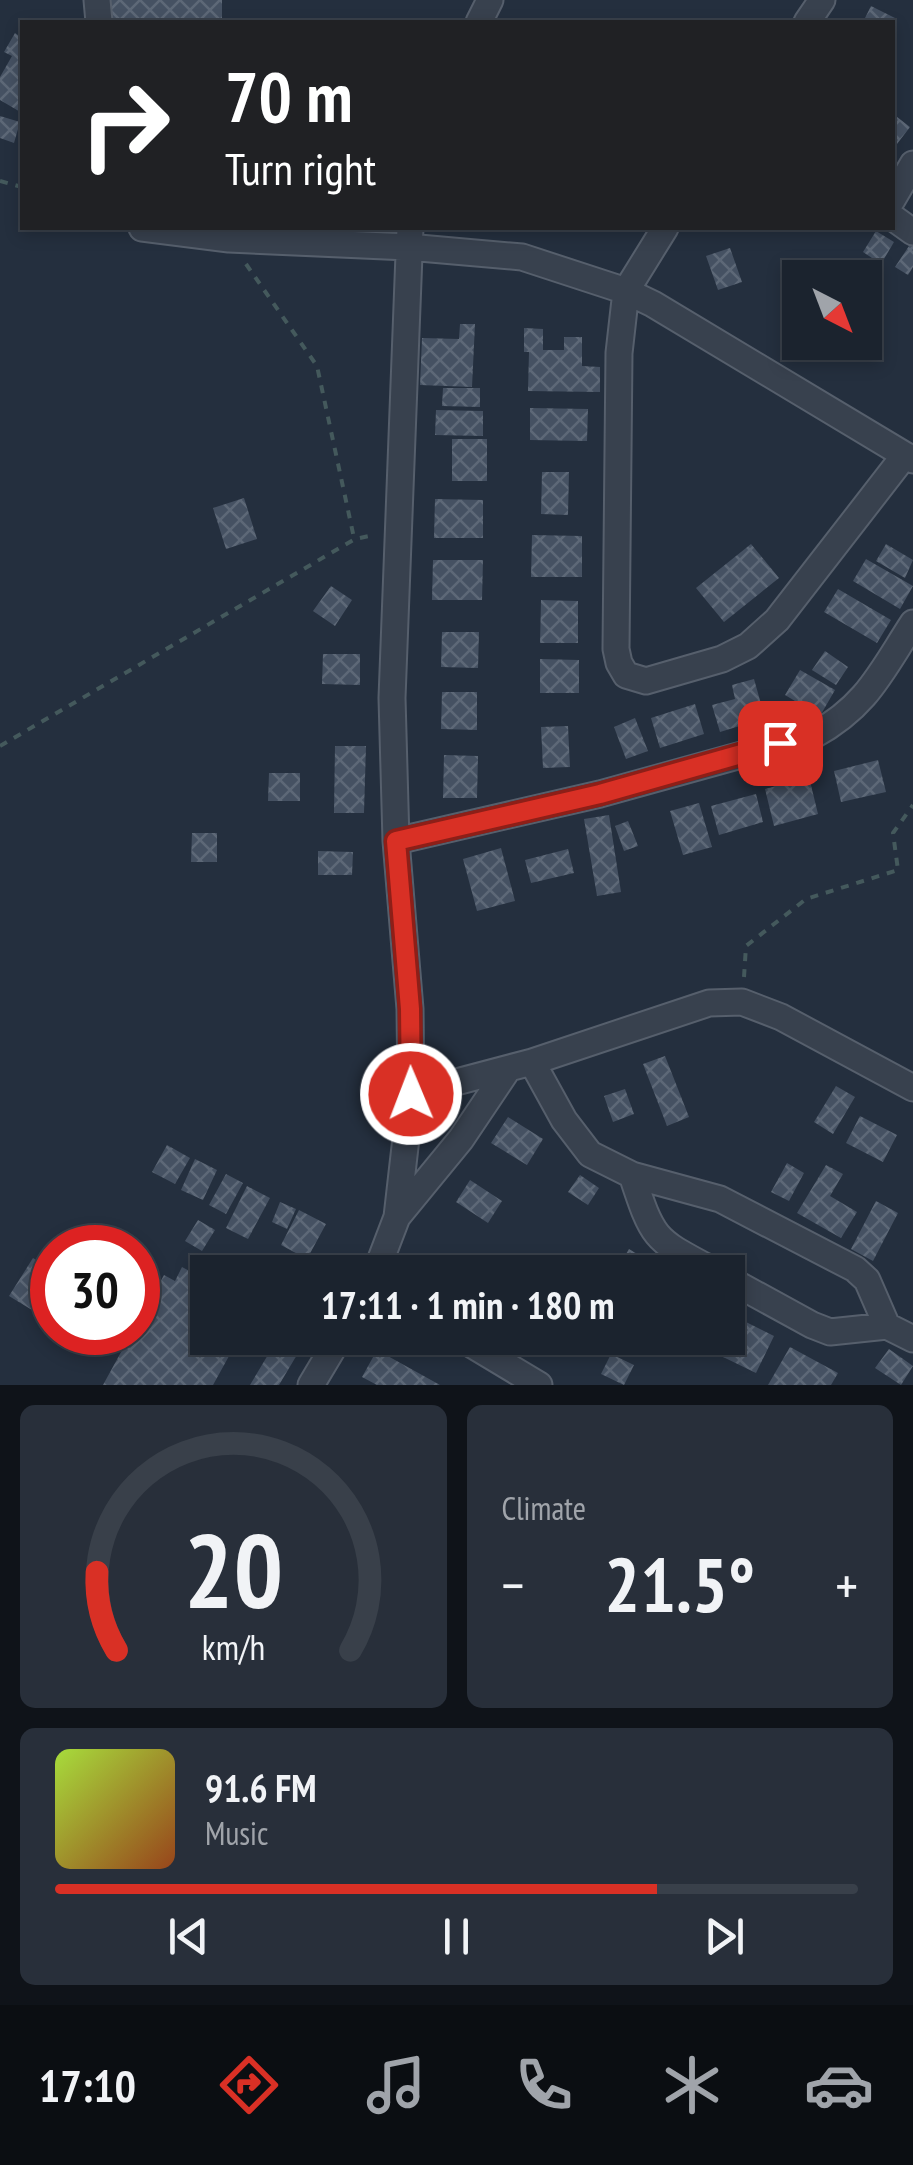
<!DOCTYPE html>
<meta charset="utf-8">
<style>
body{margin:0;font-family:"PT Sans Narrow",sans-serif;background:#282f3a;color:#f1f3f6;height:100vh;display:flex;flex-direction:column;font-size:38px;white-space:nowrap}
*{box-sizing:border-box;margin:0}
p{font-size:32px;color:#a0a4aa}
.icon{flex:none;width:55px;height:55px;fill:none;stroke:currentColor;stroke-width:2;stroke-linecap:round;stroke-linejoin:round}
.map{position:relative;height:1385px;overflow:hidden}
.details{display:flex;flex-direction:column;gap:20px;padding:20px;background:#0f1319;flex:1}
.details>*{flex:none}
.top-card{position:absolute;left:20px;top:20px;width:875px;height:210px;border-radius:0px;box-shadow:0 5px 15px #0003,0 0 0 2px #39404a;background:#202124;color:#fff;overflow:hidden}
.needle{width:65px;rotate:138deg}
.fabs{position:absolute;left:782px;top:260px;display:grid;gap:20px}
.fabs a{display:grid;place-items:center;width:100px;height:100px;border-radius:0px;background:#1b232e;box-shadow:0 5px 15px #0003,0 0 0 2px #39404a;font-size:50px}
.speed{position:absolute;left:30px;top:1225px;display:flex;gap:20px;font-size:50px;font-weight:700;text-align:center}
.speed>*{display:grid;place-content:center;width:130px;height:130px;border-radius:50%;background:#1b232e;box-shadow:0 5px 15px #0003,0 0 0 2px #39404a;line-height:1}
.speed .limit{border:15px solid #d22;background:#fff;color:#111}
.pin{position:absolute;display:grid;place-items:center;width:85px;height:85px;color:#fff;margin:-42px;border-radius:20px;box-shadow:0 5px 15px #0006}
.me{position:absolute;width:110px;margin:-55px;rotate:359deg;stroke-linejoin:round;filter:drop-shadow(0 0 8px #0008)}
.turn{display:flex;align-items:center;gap:35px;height:210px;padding:0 40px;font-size:45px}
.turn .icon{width:130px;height:130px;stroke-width:2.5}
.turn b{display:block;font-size:70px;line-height:85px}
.big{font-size:75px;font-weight:600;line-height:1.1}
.details .card{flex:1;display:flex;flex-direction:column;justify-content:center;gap:15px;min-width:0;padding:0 35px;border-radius:15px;background:#282f3a}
.details .dial{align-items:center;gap:0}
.dial svg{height:260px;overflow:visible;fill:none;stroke:#39404a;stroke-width:7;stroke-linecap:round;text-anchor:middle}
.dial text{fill:#f1f3f6;stroke:none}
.song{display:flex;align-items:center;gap:30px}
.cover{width:120px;height:120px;border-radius:15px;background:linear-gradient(135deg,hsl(80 70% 55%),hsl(20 70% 35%))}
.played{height:10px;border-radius:5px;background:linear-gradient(90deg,#d93025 75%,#39404a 75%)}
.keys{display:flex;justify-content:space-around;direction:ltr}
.heat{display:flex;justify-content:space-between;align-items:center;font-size:55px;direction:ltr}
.details .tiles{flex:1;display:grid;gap:20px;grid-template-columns:1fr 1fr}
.card:last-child{grid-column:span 2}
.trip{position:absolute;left:190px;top:1255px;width:555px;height:100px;border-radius:0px;background:#1b232e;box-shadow:0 5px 15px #0003,0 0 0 2px #39404a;font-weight:600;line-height:100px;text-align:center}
.dock{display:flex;height:160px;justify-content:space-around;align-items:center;background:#0b0e12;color:#a0a4aa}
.dock .icon{width:70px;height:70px}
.dock .active{color:#d93025}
.dock b{font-size:45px;color:#f1f3f6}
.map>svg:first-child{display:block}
.building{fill:url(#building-cross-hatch)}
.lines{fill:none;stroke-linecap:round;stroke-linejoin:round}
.minor-casing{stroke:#565f6c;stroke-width:29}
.path{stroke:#44595c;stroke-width:4;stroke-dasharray:8 8;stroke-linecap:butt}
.minor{stroke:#38414e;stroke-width:25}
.route-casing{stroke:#8d1f18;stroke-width:25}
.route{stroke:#d93025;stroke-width:18}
</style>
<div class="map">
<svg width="913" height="1385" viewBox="0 0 913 1385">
<defs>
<pattern id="building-cross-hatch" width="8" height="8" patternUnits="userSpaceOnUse" patternTransform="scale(2.5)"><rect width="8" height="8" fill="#455162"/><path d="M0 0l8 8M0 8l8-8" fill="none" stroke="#5d6877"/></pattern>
</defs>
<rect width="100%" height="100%" fill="#242f3e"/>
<path class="building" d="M109,0H222V22H108Z
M871,6L895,18L893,22L864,20Z
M15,33L22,38V113L0,100V77L12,56L4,52Z
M892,113L910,127L897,144L892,140Z
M0,116L20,122L14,143L0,138Z
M876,231L894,242L881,264L863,252Z
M913,240V267L908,275L895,267Z
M730,248L742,282L718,290L706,256Z
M460,324H475L472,387L420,385L422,338L459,339Z
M524,328L543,329V350H564V337H582V366L600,367V392L528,391L529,352H524Z
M443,388H480V407L442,406Z
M530,408L588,409L587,441L530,440Z
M436,410L483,411V436L435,435Z
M452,439H487V481H452Z
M542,472H569L568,515L541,514Z
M244,498L257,539L226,549L213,508Z
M435,499L483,500V538H434Z
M532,535L582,536V577H531Z
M751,544L779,578L724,622L696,588Z
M886,544L913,560L905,578L876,561Z
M866,559L913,586L900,609L853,581Z
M433,560H483L482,600H432Z
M331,586L352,600L335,626L313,611Z
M838,589L891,620L877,643L824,612Z
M541,600L578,601V643H540Z
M442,632H479L478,668L441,667Z
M825,651L848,667L836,685L812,670Z
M323,654H360V685L322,684Z
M540,659L579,660V693H540Z
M800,670L835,690L820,716L785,695Z
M754,679L767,725L744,731L743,725L720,732L712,705L735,699L732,685Z
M442,692H477V730L441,729Z
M695,704L704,734L660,748L651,718Z
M635,718L648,751L626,759L614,727Z
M568,726L570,767L543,768L541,727Z
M335,746H366L364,813H334Z
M444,755L478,756L477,798H443Z
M878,760L886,792L841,802L834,771Z
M269,773H300V801H268Z
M809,777L818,814L774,826L765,789Z
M756,794L763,822L719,835L711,806Z
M699,803L712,847L683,855L670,811Z
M609,815L621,892L597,896L584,819Z
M628,821L638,846L624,851L615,826Z
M192,833H217V862H191Z
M501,848L515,901L477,911L463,859Z
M568,849L574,873L531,883L525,860Z
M318,851L353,852L352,875H318Z
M665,1056L689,1117L667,1126L643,1064Z
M836,1086L855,1097L833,1134L814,1122Z
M625,1089L634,1114L613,1122L604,1096Z
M860,1116L897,1135L883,1162L846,1143Z
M508,1117L543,1139L527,1165L491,1143Z
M167,1145L190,1158L175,1184L152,1172Z
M195,1159L217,1170L203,1200L181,1190Z
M787,1163L804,1173L789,1201L771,1192Z
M826,1165L843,1174L830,1196L857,1212L841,1238L797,1213Z
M226,1174L243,1183L226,1214L209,1205Z
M580,1175L599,1188L588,1205L568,1192Z
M470,1180L502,1201L488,1223L456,1202Z
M247,1186L270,1198L248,1239L226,1228Z
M876,1201L898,1213L873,1261L851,1249Z
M280,1202L296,1209L287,1229L272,1222Z
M299,1210L326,1224L307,1259L281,1245Z
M198,1220L215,1230L202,1251L185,1241Z
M629,1249L654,1264L649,1272H595L604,1257L619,1266Z
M286,1253L319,1272H274Z
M33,1258L52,1270V1278L32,1310L9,1296Z
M182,1267L208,1281L201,1298L208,1301V1338H239L213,1385H103L132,1332H138V1323L164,1275L175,1281Z
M52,1286V1323L36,1315Z
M740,1319L774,1336L756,1373L721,1356Z
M278,1338H307L279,1385H250Z
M790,1347L838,1373L831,1385H768Z
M889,1349L913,1366L901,1385L875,1368Z
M377,1350L440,1385H377L362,1377Z
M611,1354L634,1365L624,1385L601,1374Z"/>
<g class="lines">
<g class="minor-casing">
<path id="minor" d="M97,0L99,22
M479,22L490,0
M807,22L822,0
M892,200L913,164
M892,217L913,232
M142,228L229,239L408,247L522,257L626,291L653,304L913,460
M665,228L626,291L619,353L616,649L619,663L626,675L646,681L722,659L748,646L777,620L905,455
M396,841L600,794L814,735C867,706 881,672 913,623
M532,1062L564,1120L590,1154L632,1175L720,1199L855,1269L867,1280L887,1326
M411,1094L532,1062L709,1003L742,1002L781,1017L913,1088
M632,1175C654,1242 654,1239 716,1272
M397,1217L461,1139L508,1069
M376,1272L397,1217L411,1094L410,1009L396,841L392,698L410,228
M728,1279L812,1325L830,1332L887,1326L913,1339
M461,1338L539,1385
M311,1385L339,1338"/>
</g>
<path class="path" d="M0,181L22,187
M246,264L317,366L354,538
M0,746L355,539L374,535
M744,977L746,946L806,899L898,870L893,833L913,805"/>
<use href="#minor" class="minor"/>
</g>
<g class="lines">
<g class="route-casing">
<path id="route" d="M411,1094L410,1009L396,841L600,794L780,743"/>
</g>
<use href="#route" class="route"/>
</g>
</svg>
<div class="fabs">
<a><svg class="needle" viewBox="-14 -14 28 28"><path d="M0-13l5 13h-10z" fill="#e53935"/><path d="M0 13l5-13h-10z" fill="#a0a4aa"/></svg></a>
</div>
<div class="speed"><div class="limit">30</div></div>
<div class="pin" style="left:780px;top:743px;background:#d93025"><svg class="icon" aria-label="arrive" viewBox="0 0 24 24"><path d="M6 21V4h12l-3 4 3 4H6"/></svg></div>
<svg class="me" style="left:411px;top:1094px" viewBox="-20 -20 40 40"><circle r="17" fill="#d93025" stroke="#fff" stroke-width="3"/><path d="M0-11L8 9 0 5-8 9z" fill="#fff"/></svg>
<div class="trip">17:11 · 1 min · 180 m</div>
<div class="top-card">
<div class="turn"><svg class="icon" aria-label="right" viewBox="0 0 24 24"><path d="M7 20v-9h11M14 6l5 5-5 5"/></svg><div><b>70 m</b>Turn right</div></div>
</div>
</div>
<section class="details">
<div class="tiles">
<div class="card dial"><svg viewBox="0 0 100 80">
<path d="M14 69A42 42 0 1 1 86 69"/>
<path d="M14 69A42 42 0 0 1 8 45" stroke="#d93025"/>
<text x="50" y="56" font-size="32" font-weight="700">20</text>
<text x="50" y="72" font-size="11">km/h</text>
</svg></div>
<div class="card"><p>Climate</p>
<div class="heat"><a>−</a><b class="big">21.5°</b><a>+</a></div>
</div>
<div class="card">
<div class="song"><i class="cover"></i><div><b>91.6 FM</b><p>Music</p></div></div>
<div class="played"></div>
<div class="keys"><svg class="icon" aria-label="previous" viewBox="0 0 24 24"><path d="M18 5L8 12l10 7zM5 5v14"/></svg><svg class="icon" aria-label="pause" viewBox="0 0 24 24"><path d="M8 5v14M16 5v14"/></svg><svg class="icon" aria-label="next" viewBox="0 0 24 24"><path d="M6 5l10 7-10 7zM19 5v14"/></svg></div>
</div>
</div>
</section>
<nav class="dock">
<b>17:10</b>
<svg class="icon active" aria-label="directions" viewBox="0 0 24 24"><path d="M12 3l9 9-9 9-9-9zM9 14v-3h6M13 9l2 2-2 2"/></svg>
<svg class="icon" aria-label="music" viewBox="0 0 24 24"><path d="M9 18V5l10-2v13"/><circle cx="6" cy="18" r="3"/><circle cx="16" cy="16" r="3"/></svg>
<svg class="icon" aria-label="phone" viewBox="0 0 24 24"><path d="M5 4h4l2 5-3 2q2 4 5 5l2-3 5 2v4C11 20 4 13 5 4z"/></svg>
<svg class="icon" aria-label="climate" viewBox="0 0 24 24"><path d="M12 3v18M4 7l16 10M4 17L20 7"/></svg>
<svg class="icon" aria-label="car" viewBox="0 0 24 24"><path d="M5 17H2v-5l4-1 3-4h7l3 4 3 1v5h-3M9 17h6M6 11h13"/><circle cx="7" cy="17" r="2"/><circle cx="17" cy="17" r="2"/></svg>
</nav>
